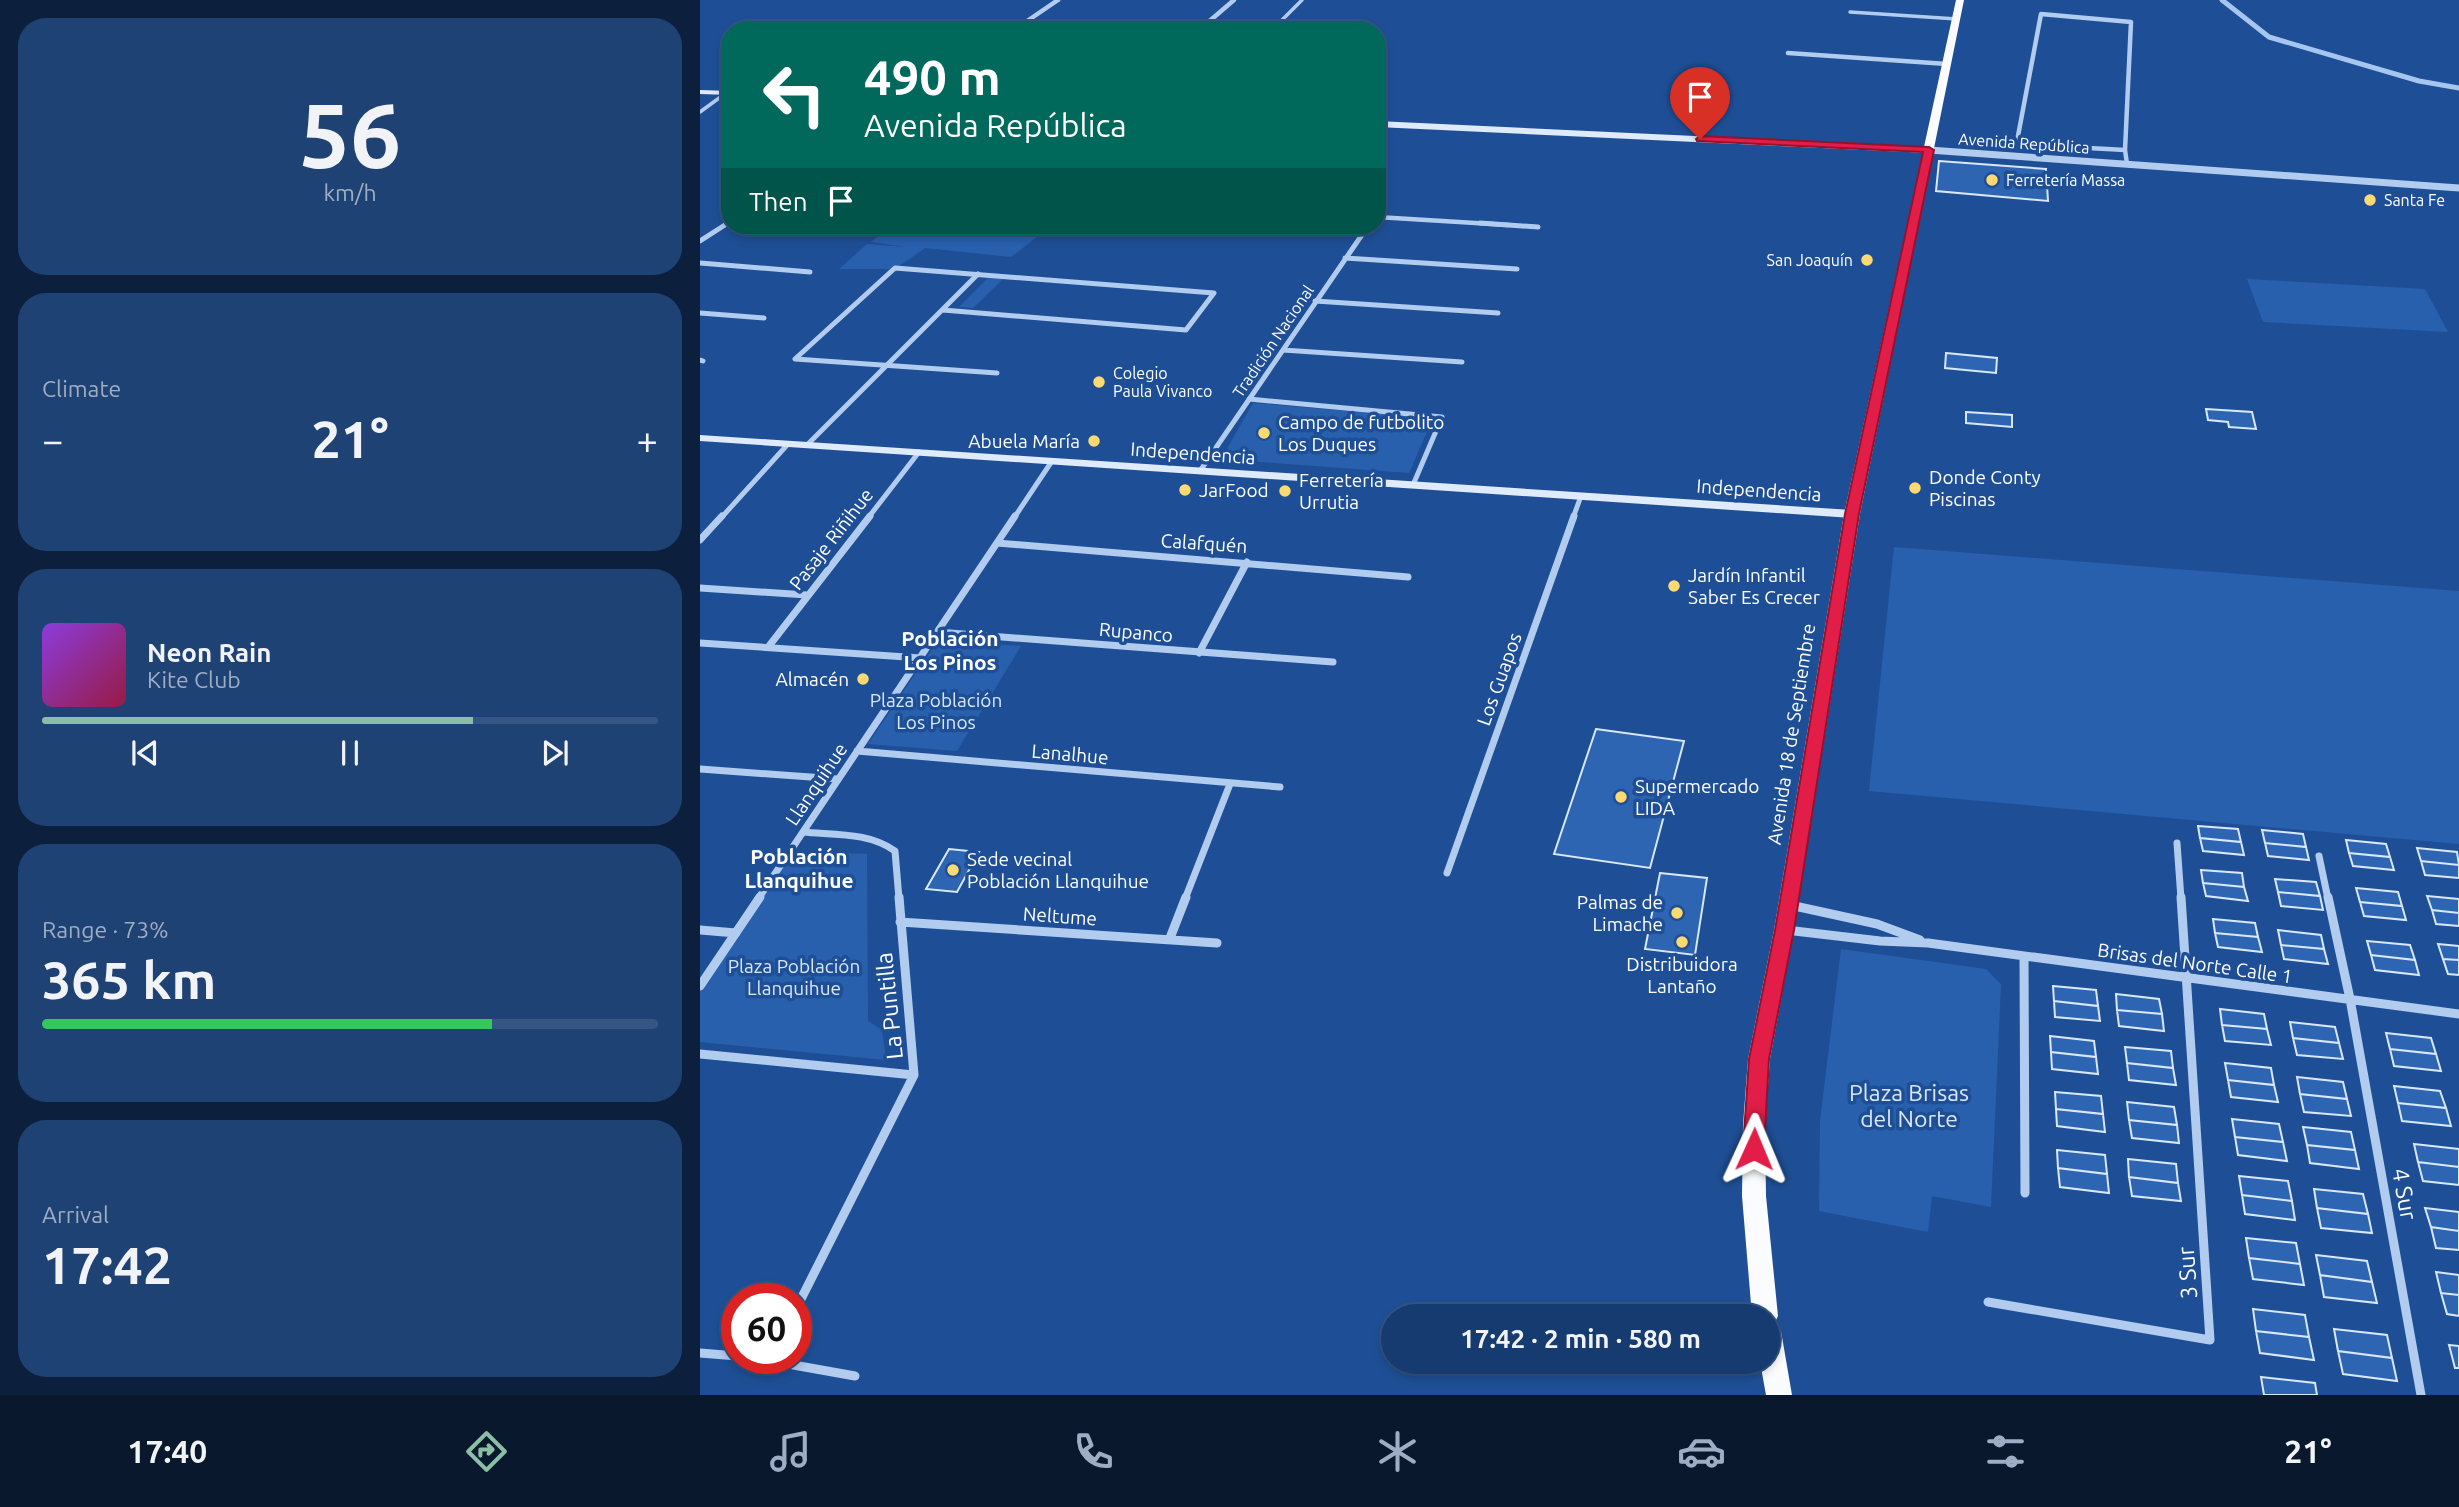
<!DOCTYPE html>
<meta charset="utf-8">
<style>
body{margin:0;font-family:Ubuntu,sans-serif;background:#1f4275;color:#f1f3f6;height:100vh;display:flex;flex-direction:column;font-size:26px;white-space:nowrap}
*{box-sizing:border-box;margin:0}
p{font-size:23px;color:#9eadc3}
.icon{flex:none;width:38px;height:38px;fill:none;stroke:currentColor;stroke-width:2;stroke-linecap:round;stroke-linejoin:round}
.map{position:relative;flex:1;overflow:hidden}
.drawer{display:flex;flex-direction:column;gap:18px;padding:18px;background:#0c203e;width:700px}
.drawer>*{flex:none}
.banner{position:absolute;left:21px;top:21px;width:665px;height:214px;border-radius:28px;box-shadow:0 4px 10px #0003,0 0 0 2px #355583;background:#00695c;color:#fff;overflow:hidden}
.speed{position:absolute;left:21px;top:1283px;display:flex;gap:14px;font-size:35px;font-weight:700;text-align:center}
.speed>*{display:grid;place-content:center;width:91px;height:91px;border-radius:50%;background:#163b70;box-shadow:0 4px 10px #0003,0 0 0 2px #355583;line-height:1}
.speed .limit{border:10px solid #d22;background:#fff;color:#111}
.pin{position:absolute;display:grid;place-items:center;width:60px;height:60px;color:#fff;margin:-72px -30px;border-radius:50% 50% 50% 0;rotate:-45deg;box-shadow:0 0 7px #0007}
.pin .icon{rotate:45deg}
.me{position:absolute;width:77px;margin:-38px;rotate:1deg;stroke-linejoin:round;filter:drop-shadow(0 0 5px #0008)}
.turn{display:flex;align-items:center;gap:24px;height:147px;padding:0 28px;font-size:32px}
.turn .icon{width:91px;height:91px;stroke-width:2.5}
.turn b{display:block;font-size:49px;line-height:60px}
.then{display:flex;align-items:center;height:66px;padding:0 28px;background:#0003;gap:14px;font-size:26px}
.big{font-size:52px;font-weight:700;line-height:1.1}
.drawer .tile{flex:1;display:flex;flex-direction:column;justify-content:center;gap:10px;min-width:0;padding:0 24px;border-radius:28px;background:#1f4275}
.drawer .dial{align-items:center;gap:0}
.dial b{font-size:91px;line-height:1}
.song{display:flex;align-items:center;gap:21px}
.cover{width:84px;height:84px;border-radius:10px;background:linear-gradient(135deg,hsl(270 70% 55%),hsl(340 70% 35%))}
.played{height:7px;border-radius:4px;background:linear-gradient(90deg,#8abfa5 70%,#355583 70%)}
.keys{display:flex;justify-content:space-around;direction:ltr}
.heat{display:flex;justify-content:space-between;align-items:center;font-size:38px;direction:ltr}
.charge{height:10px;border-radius:5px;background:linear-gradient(90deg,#34c759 73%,#355583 0)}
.trip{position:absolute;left:681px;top:1304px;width:399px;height:70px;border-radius:35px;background:#163b70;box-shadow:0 4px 10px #0003,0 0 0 2px #355583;font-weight:700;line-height:70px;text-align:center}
.menu{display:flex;height:112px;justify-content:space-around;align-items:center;background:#09182d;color:#9eadc3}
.menu .icon{width:49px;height:49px}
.menu .current{color:#8abfa5}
.menu b{font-size:32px;color:#f1f3f6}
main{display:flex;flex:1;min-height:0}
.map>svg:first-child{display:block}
.green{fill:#2860ae}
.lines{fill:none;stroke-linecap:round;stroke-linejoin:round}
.stream{stroke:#a6c6f0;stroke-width:5}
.building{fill:#2e65b3;stroke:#d9e7fa;stroke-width:2}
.service{stroke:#b2ccef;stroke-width:3.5}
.minor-far3{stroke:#b2ccef;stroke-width:4.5}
.minor-far2{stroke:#b2ccef;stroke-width:5}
.minor-far1{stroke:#b2ccef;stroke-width:7}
.minor{stroke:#b2ccef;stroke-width:9}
.tertiary{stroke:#b2ccef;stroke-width:7}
.secondary{fill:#dfeafb;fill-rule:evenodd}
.primary{fill:#fafcff;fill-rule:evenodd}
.route{fill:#e11d48;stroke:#92132f;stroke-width:2}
.poi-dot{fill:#fdd972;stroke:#1e4f96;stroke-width:2.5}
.labels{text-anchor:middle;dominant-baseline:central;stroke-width:7;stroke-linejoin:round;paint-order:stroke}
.far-street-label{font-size:16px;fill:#fff;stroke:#1e4f96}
.far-poi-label{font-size:16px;fill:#fff;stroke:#1e4f96;text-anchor:start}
.poi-label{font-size:19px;fill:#fff;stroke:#1e4f96;text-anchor:start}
.street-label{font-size:19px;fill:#fff;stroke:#1e4f96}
.park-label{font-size:19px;fill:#d9e7fa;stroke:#1e4f96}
.neighbourhood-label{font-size:21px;font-weight:bold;fill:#fff;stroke:#1e4f96}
.near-street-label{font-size:23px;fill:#fff;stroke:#1e4f96}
.near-park-label{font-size:23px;fill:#d9e7fa;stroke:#1e4f96}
</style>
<main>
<section class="drawer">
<div class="tile dial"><b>56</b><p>km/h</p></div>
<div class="tile"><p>Climate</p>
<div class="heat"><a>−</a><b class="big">21°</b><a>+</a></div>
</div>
<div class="tile">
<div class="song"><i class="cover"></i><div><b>Neon Rain</b><p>Kite Club</p></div></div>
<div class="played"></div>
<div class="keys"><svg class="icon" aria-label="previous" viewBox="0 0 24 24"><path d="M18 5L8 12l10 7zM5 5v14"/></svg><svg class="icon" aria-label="pause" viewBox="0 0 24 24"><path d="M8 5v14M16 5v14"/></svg><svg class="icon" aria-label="next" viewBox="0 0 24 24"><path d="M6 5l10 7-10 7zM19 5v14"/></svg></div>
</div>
<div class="tile"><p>Range · 73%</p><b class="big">365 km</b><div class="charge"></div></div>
<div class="tile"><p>Arrival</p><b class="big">17:42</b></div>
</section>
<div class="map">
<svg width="1759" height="1395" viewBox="0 0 1759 1395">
<rect width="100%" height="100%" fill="#1e4f96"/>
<path class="green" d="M190,226H351L311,257L225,248L195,269H139L167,244L206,247L171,242Z
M288,278L303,279L273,308L259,307Z
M1547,279L1725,289L1748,332L1563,322Z
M553,403L733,418L709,473L521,459Z
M1194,547L1759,591V844L1169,791Z
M238,640L321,646L257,751L168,744Z
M91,851L167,854L168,1021L182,1030L186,1060L0,1042V983Z
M1141,949L1286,969L1301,984L1291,1207L1232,1196L1228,1232L1119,1211L1120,1121Z"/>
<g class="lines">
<path class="stream" d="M1522,0L1569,37L1719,81L1759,88"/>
</g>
<path class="building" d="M1239,161L1346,169L1348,201L1236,191Z
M1246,353L1297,358L1296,373L1245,368Z
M1506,409L1552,412L1556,429L1529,427L1528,422L1508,420Z
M1266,412L1312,415V427L1266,423Z
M896,729L984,741L950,868L854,854Z
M1498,826L1538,829L1541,842L1500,838Z
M1562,830L1603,834L1606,847L1565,843Z
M1500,838L1541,842L1544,855L1503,851Z
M1646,840L1686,844L1690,857L1649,853Z
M1565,843L1606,847L1609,860L1568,856Z
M1717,848L1757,852L1759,865L1721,861Z
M249,849L279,852L257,892L226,889Z
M1649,853L1690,857L1694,870L1653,866Z
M1721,861L1759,865V878L1725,875Z
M1501,870L1542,873L1544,887L1503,883Z
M960,873L1007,878L995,955L945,949Z
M1575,879L1616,882L1620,896L1578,892Z
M1503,883L1544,887L1548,901L1506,896Z
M1656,888L1698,892L1702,906L1660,902Z
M1578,892L1620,896L1623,910L1581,906Z
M1727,896L1759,899V913L1732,910Z
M1660,902L1702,906L1706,920L1664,916Z
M1732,910L1759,913V926L1736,924Z
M1513,919L1555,923L1558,937L1515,933Z
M1578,930L1621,935L1624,949L1581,945Z
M1515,933L1558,937L1562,952L1518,947Z
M1667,941L1710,945L1715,960L1671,955Z
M1738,944L1759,946V960L1743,959Z
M1581,945L1624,949L1628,964L1584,959Z
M1671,955L1715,960L1719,975L1675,970Z
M1743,959L1759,960V975L1748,974Z
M1353,986L1396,990L1398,1006L1354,1001Z
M1416,994L1459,999L1462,1014L1417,1010Z
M1354,1001L1398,1006L1400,1021L1355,1017Z
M1520,1009L1564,1014L1567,1029L1522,1025Z
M1417,1010L1462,1014L1464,1031L1419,1026Z
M1590,1022L1635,1027L1639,1043L1593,1038Z
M1522,1025L1567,1029L1571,1045L1525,1041Z
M1686,1033L1731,1038L1736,1054L1690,1049Z
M1350,1036L1394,1041L1396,1057L1351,1052Z
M1593,1038L1639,1043L1643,1059L1597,1055Z
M1425,1047L1471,1051L1473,1068L1427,1063Z
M1690,1049L1736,1054L1741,1071L1694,1066Z
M1351,1052L1396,1057L1398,1074L1352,1069Z
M1427,1063L1473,1068L1476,1085L1429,1080Z
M1525,1063L1571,1068L1574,1085L1528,1080Z
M1597,1077L1643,1082L1647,1099L1600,1094Z
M1528,1080L1574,1085L1578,1102L1531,1097Z
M1694,1086L1740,1091L1746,1108L1698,1103Z
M1355,1092L1401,1096L1403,1114L1356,1109Z
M1600,1094L1647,1099L1651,1116L1604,1112Z
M1427,1102L1474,1107L1477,1125L1429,1120Z
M1698,1103L1746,1108L1751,1126L1702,1121Z
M1356,1109L1403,1114L1405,1132L1357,1126Z
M1532,1119L1579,1124L1583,1142L1535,1137Z
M1429,1120L1477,1125L1479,1143L1432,1138Z
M1603,1127L1651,1132L1655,1150L1607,1145Z
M1535,1137L1583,1142L1587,1161L1538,1155Z
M1714,1144L1759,1149V1167L1718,1162Z
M1607,1145L1655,1150L1659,1169L1610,1163Z
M1357,1150L1405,1155L1407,1174L1358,1168Z
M1428,1159L1476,1164L1478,1183L1429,1177Z
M1718,1162L1759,1167V1185L1723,1181Z
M1358,1168L1407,1174L1409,1193L1360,1187Z
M1539,1176L1588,1181L1592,1201L1542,1195Z
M1429,1177L1478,1183L1481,1201L1432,1196Z
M1614,1189L1663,1194L1668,1214L1617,1208Z
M1542,1195L1592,1201L1595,1220L1545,1214Z
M1617,1208L1668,1214L1672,1233L1621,1228Z
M1725,1208L1759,1212V1231L1731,1227Z
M1731,1227L1759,1231V1250L1736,1248Z
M1546,1238L1596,1243L1600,1264L1549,1258Z
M1616,1255L1667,1261L1672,1282L1620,1275Z
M1549,1258L1600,1264L1604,1285L1553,1279Z
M1736,1272L1759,1275V1295L1741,1293Z
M1620,1275L1672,1282L1677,1303L1624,1297Z
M1741,1293L1759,1295V1316L1747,1314Z
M1553,1309L1605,1315L1609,1337L1556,1331Z
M1634,1329L1687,1335L1692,1358L1638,1351Z
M1556,1331L1609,1337L1614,1360L1560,1353Z
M1749,1345L1759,1346V1368H1755Z
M1638,1351L1692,1358L1697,1381L1643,1374Z
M1561,1377L1615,1383L1617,1395H1564Z"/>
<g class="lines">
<path class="service" d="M1150,12L1257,19
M572,30L602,0
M0,112L26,93"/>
<path class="minor-far3" d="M1341,14L1431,22L1425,150L1334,145L1320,140L1318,136Z
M314,30L358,0
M499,30L534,0
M1088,53L1247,64
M1425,150L1427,164
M677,213L682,207
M677,217L808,225
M25,225L30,222"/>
<path class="minor-far2" d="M780,223L838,227
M66,226L160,233
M0,241L28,223
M645,258L817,269
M0,263L110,272
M615,301L798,313
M243,310L486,330L514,293L195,268L95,359L297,373
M0,313L64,318
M583,350L762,362
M0,360L3,361
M549,399L742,417L713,485
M107,445L278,274
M500,471L668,226
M21,518L88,444
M168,518L219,452
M314,518L352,461
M873,518L881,496"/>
<path class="minor-far1" d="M0,540L22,516
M297,543L708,577
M0,588L107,595
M237,632L633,662
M0,643L221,658
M69,646L170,516
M499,653L547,562
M157,751L580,787
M0,769L138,779
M103,832C134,835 169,832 195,851L199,899
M1477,843L1481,899
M1619,856L1628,899
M747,873L874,516
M58,899L315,516
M485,899L530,784"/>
<path class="minor" d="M1628,897L1650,999L1721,1395
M1090,905L1177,924L1220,940
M200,922L517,943
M0,930L36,933
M1086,930L1180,941L1228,943L1759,1014
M470,938L486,897
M1324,956L1325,1193
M0,986L60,897
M0,1054L214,1075
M1288,1302L1510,1340L1481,897
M96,1309L214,1075L199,897
M0,1353L37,1356
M54,1358L155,1376"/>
<path class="tertiary" d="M1229,150L1759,188"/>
<path class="secondary" d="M0,90L30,91V95L0,94Z
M677,121L1229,147L1233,150L1229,153L677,127Z
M0,435L1152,510L1158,514L1152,518L0,441Z"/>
<path class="primary" d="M1256,0H1264L1160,514L1094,930L1070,1059L1065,1125L1066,1196L1078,1316L1075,1322L1081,1331L1092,1395H1066L1060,1362H1068V1316H1052L1042,1196L1043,1125L1048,1059L1074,930L1144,514Z"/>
</g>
<path class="route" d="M1000,136L1229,147L1234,150L1159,514L1094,930L1069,1059L1064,1149L1061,1155L1054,1157L1046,1155L1043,1149L1049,1059L1075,930L1145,514L1223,152L997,141L996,139Z"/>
<g class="poi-dot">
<circle cx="1292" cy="180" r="7"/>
<circle cx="1670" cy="200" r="7"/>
<circle cx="1167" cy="260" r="7"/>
<circle cx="399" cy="382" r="7"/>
<circle cx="564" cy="433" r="7"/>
<circle cx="394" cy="441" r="7"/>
<circle cx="1215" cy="488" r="7"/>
<circle cx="485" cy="490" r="7"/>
<circle cx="585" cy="491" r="7"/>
<circle cx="974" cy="586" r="7"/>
<circle cx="163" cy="679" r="7"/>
<circle cx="921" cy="797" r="7"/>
<circle cx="253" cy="870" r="7"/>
<circle cx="977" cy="913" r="7"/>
<circle cx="982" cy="942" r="7"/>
</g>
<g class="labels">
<g class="far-street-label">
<text transform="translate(1324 143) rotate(4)">Avenida República</text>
<text transform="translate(573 341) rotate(-56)">Tradición Nacional</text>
</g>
<g class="far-poi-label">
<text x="1306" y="180">Ferretería Massa</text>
<text x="1684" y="200">Santa Fe</text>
<text x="1153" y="260" text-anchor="end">San Joaquín</text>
<text x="413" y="373">Colegio<tspan x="413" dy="18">Paula Vivanco</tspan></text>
</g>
<g class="poi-label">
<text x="578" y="422">Campo de futbolito<tspan x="578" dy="22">Los Duques</tspan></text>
<text x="380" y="441" text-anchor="end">Abuela María</text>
<text x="1229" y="477">Donde Conty<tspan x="1229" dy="22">Piscinas</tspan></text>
<text x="599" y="480">Ferretería<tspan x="599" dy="22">Urrutia</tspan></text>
<text x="499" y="490">JarFood</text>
<text x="988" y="575">Jardín Infantil<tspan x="988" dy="22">Saber Es Crecer</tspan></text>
<text x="149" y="679" text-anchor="end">Almacén</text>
<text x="935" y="786">Supermercado<tspan x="935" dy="22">LIDA</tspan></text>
<text x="267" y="859">Sede vecinal<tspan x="267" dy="22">Población Llanquihue</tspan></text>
<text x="963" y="902" text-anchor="end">Palmas de<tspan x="963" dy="22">Limache</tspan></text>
<text x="982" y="964" text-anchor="middle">Distribuidora<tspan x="982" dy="22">Lantaño</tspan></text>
</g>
<g class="street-label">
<text transform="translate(493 453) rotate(4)">Independencia</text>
<text transform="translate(1059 490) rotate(4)">Independencia</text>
<text transform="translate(131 539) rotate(-52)">Pasaje Riñihue</text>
<text transform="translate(504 543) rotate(4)">Calafquén</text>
<text transform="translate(436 632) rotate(5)">Rupanco</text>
<text transform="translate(799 679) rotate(-70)">Los Guapos</text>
<text transform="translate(1091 734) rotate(-81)">Avenida 18 de Septiembre</text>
<text transform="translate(370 754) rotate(5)">Lanalhue</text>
<text transform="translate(116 784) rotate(-56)">Llanquihue</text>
<text transform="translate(360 916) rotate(4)">Neltume</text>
<text transform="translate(1495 963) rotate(8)">Brisas del Norte Calle 1</text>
</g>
<g class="park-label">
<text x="236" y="700">Plaza Población<tspan x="236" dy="22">Los Pinos</tspan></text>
<text x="94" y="966">Plaza Población<tspan x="94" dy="22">Llanquihue</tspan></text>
</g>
<g class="neighbourhood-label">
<text x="250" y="638">Población<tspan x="250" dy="24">Los Pinos</tspan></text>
<text x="99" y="856">Población<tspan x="99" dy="24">Llanquihue</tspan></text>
</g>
<g class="near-street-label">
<text transform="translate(189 1006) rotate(-96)">La Puntilla</text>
<text transform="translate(1705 1194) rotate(80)">4 Sur</text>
<text transform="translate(1487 1273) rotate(-94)">3 Sur</text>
</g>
<g class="near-park-label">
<text x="1209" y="1092">Plaza Brisas<tspan x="1209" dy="26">del Norte</tspan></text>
</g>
</g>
</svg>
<div class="speed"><div class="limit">60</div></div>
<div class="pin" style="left:1000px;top:139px;background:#d93025"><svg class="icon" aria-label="arrive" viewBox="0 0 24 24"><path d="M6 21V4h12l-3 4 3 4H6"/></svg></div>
<svg class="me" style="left:1054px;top:1149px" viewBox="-20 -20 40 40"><path d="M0-17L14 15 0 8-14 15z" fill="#e11d48" stroke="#fff" stroke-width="4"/></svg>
<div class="trip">17:42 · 2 min · 580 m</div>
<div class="banner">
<div class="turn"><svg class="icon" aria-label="left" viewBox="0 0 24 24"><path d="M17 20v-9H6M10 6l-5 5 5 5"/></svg><div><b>490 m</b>Avenida República</div></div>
<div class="then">Then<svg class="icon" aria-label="arrive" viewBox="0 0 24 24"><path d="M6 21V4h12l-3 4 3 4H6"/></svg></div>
</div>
</div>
</main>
<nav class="menu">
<b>17:40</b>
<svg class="icon current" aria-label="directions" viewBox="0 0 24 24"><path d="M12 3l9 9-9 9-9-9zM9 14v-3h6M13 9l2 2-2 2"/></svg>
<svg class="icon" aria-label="music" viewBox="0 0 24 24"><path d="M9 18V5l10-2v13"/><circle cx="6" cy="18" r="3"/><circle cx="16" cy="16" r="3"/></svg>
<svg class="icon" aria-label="phone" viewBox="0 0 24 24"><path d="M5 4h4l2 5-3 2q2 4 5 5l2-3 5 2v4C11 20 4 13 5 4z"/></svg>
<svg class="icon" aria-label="climate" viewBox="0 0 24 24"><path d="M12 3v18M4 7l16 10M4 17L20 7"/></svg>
<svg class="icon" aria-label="car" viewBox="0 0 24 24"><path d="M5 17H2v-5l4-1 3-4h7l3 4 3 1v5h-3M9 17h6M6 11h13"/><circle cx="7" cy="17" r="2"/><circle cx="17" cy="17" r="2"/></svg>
<svg class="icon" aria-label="filters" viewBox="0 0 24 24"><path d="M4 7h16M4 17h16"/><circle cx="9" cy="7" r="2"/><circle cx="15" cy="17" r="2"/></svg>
<b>21°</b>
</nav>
